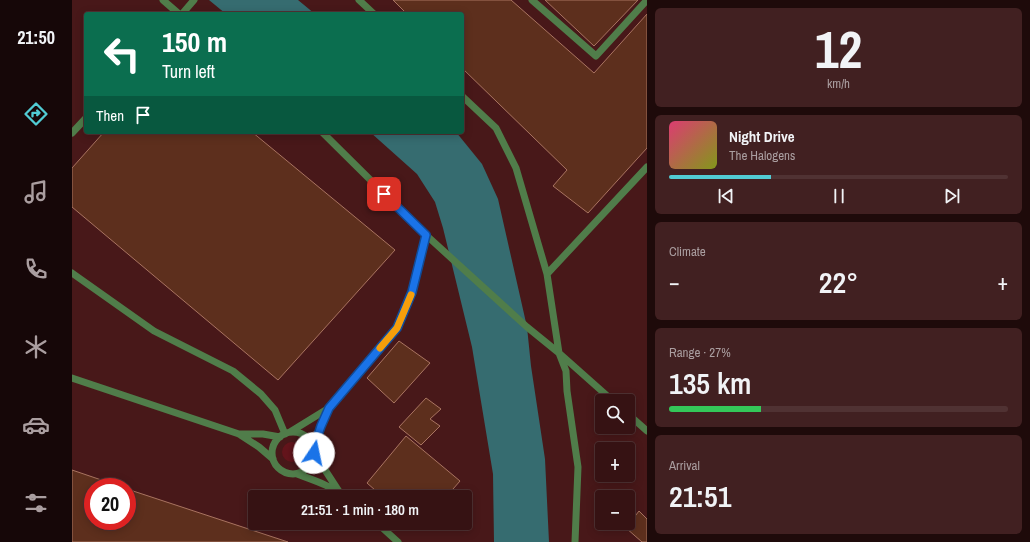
<!DOCTYPE html>
<meta charset="utf-8">
<style>
body{margin:0;font-family:"Archivo Narrow",sans-serif;background:#412021;color:#f1f3f6;height:100vh;display:flex;flex-direction:column;font-size:15px;white-space:nowrap}
*{box-sizing:border-box;margin:0}
p{font-size:13px;color:#aa9ea0}
.icon{flex:none;width:22px;height:22px;fill:none;stroke:currentColor;stroke-width:2;stroke-linecap:round;stroke-linejoin:round}
.map{position:relative;flex:1;overflow:hidden}
.panel{display:flex;flex-direction:column;gap:8px;padding:8px;background:#1e0a0a;width:383px}
.panel>*{flex:none}
.top-card{position:absolute;left:12px;top:12px;width:380px;height:122px;border-radius:4px;box-shadow:0 2px 10px #0003,0 0 0 1px #503233;background:#0b6e4f;color:#fff;overflow:hidden}
.fabs{position:absolute;left:523px;top:394px;display:grid;gap:8px}
.fabs a{display:grid;place-items:center;width:40px;height:40px;border-radius:4px;background:#361213;box-shadow:0 2px 10px #0003,0 0 0 1px #503233;font-size:20px}
.speed{position:absolute;left:12px;top:478px;display:flex;gap:8px;font-size:20px;font-weight:700;text-align:center}
.speed>*{display:grid;place-content:center;width:52px;height:52px;border-radius:50%;background:#361213;box-shadow:0 2px 10px #0003,0 0 0 1px #503233;line-height:1}
.speed .limit{border:6px solid #d22;background:#fff;color:#111}
.pin{position:absolute;display:grid;place-items:center;width:34px;height:34px;color:#fff;margin:-17px;border-radius:8px;box-shadow:0 2px 6px #0006}
.me{position:absolute;width:44px;margin:-22px;rotate:11deg;stroke-linejoin:round;filter:drop-shadow(0 0 3px #0008)}
.turn{display:flex;align-items:center;gap:14px;height:84px;padding:0 12px;font-size:18px}
.turn .icon{width:52px;height:52px;stroke-width:2.5}
.turn b{display:block;font-size:28px;line-height:34px}
.then{display:flex;align-items:center;height:38px;padding:0 12px;background:#0003;gap:8px;font-size:15px}
.big{font-size:30px;font-weight:600;line-height:1.1}
.panel .tile{flex:1;display:flex;flex-direction:column;justify-content:center;gap:6px;min-width:0;padding:0 14px;border-radius:6px;background:#412021}
.panel .dial{align-items:center;gap:0}
.dial b{font-size:52px;line-height:1}
.song{display:flex;align-items:center;gap:12px}
.cover{width:48px;height:48px;border-radius:6px;background:linear-gradient(135deg,hsl(340 70% 55%),hsl(70 70% 35%))}
.played{height:4px;border-radius:2px;background:linear-gradient(90deg,#51ccd4 30%,#503233 30%)}
.keys{display:flex;justify-content:space-around;direction:ltr}
.heat{display:flex;justify-content:space-between;align-items:center;font-size:22px;direction:ltr}
.charge{height:6px;border-radius:3px;background:linear-gradient(90deg,#34c759 27%,#503233 0)}
.trip{position:absolute;left:176px;top:490px;width:224px;height:40px;border-radius:4px;background:#361213;box-shadow:0 2px 10px #0003,0 0 0 1px #503233;font-weight:600;line-height:40px;text-align:center}
main{display:flex;flex:1;min-height:0}
.dock{display:flex;flex-direction:column;width:72px;justify-content:space-around;align-items:center;background:#160708;color:#aa9ea0}
.dock .icon{width:28px;height:28px}
.dock .selected{color:#51ccd4}
.dock b{font-size:18px;color:#f1f3f6}
.map>svg:first-child{display:block}
.green{fill:#63141b}
.water{fill:#366c70}
.building{fill:#5d2f1d;stroke:#a97461}
.lines{fill:none;stroke-linecap:round;stroke-linejoin:round}
.lane{stroke:#507d4a;stroke-width:7}
.route-casing{stroke:#114b97;stroke-width:10}
.route{stroke:#1a73e8;stroke-width:7}
.slow{stroke:#f59e0b;stroke-width:7}
</style>
<main>
<nav class="dock">
<b>21:50</b>
<svg class="icon selected" aria-label="directions" viewBox="0 0 24 24"><path d="M12 3l9 9-9 9-9-9zM9 14v-3h6M13 9l2 2-2 2"/></svg>
<svg class="icon" aria-label="music" viewBox="0 0 24 24"><path d="M9 18V5l10-2v13"/><circle cx="6" cy="18" r="3"/><circle cx="16" cy="16" r="3"/></svg>
<svg class="icon" aria-label="phone" viewBox="0 0 24 24"><path d="M5 4h4l2 5-3 2q2 4 5 5l2-3 5 2v4C11 20 4 13 5 4z"/></svg>
<svg class="icon" aria-label="climate" viewBox="0 0 24 24"><path d="M12 3v18M4 7l16 10M4 17L20 7"/></svg>
<svg class="icon" aria-label="car" viewBox="0 0 24 24"><path d="M5 17H2v-5l4-1 3-4h7l3 4 3 1v5h-3M9 17h6M6 11h13"/><circle cx="7" cy="17" r="2"/><circle cx="17" cy="17" r="2"/></svg>
<svg class="icon" aria-label="filters" viewBox="0 0 24 24"><path d="M4 7h16M4 17h16"/><circle cx="9" cy="7" r="2"/><circle cx="15" cy="17" r="2"/></svg>
</nav>
<div class="map">
<svg width="575" height="542" viewBox="0 0 575 542">
<rect width="100%" height="100%" fill="#481819"/>
<path class="green" d="M210 452a10 10 0 1 1 20 0a10 10 0 1 1-20 0Z"/>
<path class="water" d="M137,0H226L243,14H154Z
M298,132H384L410,164L426,199L455,327L459,366L473,459L477,542H422L421,474L400,347L371,228L363,202L345,174Z"/>
<path class="building" d="M321,0H439L522,73L575,14V148L516,213L481,186L495,170L390,68V14H335Z
M473,0H566L522,46Z
M32,132H180L323,250L206,380L0,207V168Z
M327,341L358,363L322,403L295,378Z
M354,398L369,409L358,419L368,426L349,445L327,427Z
M334,436L388,481L374,497H311L295,483Z
M0,470L50,487H21V521H55V489L216,542H0Z
M567,511L575,519V542H570L554,528Z"/>
<g class="lines">
<path class="lane" d="M91,0L107,14
M287,0L302,14
M460,0L524,56L575,0
M110,14L122,0
M390,96L424,128L444,168L475,274
M250,132L354,235L455,327L487,353L494,371L495,391L506,467L503,542
M0,133L14,118
M0,273L82,331L161,371L189,394L203,410L213,434
M0,378L167,434L187,447L201,459
M541,401L487,353L475,274L575,167
M556,414L575,431
M218,432L257,408
M200 453a21 21 0 1 1 42 0a21 21 0 1 1-42 0Z
M167,434H191L208,437
M242,447L249,426L257,408L325,328L341,292L354,235
M242,453L268,493
M225,474C241,480 260,486 273,497
M305,523L326,542"/>
</g>
<g class="lines">
<g class="route-casing">
<path id="route" d="M242,453V447L249,426L257,408L325,328L340,292L354,235L312,194"/>
</g>
<use href="#route" class="route"/>
<path class="slow" d="M308,348L325,328L339,295"/>
</g>
</svg>
<div class="fabs">
<a><svg class="icon" aria-label="search" viewBox="0 0 24 24"><circle cx="10" cy="10" r="6"/><path d="M15 15l6 6"/></svg></a>
<a>+</a>
<a>−</a>
</div>
<div class="speed"><div class="limit">20</div></div>
<div class="pin" style="left:312px;top:194px;background:#d93025"><svg class="icon" aria-label="arrive" viewBox="0 0 24 24"><path d="M6 21V4h12l-3 4 3 4H6"/></svg></div>
<svg class="me" style="left:242px;top:453px" viewBox="-20 -20 40 40"><circle r="19" fill="#fff"/><path d="M0-13L10 11 0 6-10 11z" fill="#1a73e8"/></svg>
<div class="trip">21:51 · 1 min · 180 m</div>
<div class="top-card">
<div class="turn"><svg class="icon" aria-label="left" viewBox="0 0 24 24"><path d="M17 20v-9H6M10 6l-5 5 5 5"/></svg><div><b>150 m</b>Turn left</div></div>
<div class="then">Then<svg class="icon" aria-label="arrive" viewBox="0 0 24 24"><path d="M6 21V4h12l-3 4 3 4H6"/></svg></div>
</div>
</div>
<section class="panel">
<div class="tile dial"><b>12</b><p>km/h</p></div>
<div class="tile">
<div class="song"><i class="cover"></i><div><b>Night Drive</b><p>The Halogens</p></div></div>
<div class="played"></div>
<div class="keys"><svg class="icon" aria-label="previous" viewBox="0 0 24 24"><path d="M18 5L8 12l10 7zM5 5v14"/></svg><svg class="icon" aria-label="pause" viewBox="0 0 24 24"><path d="M8 5v14M16 5v14"/></svg><svg class="icon" aria-label="next" viewBox="0 0 24 24"><path d="M6 5l10 7-10 7zM19 5v14"/></svg></div>
</div>
<div class="tile"><p>Climate</p>
<div class="heat"><a>−</a><b class="big">22°</b><a>+</a></div>
</div>
<div class="tile"><p>Range · 27%</p><b class="big">135 km</b><div class="charge"></div></div>
<div class="tile"><p>Arrival</p><b class="big">21:51</b></div>
</section>
</main>
